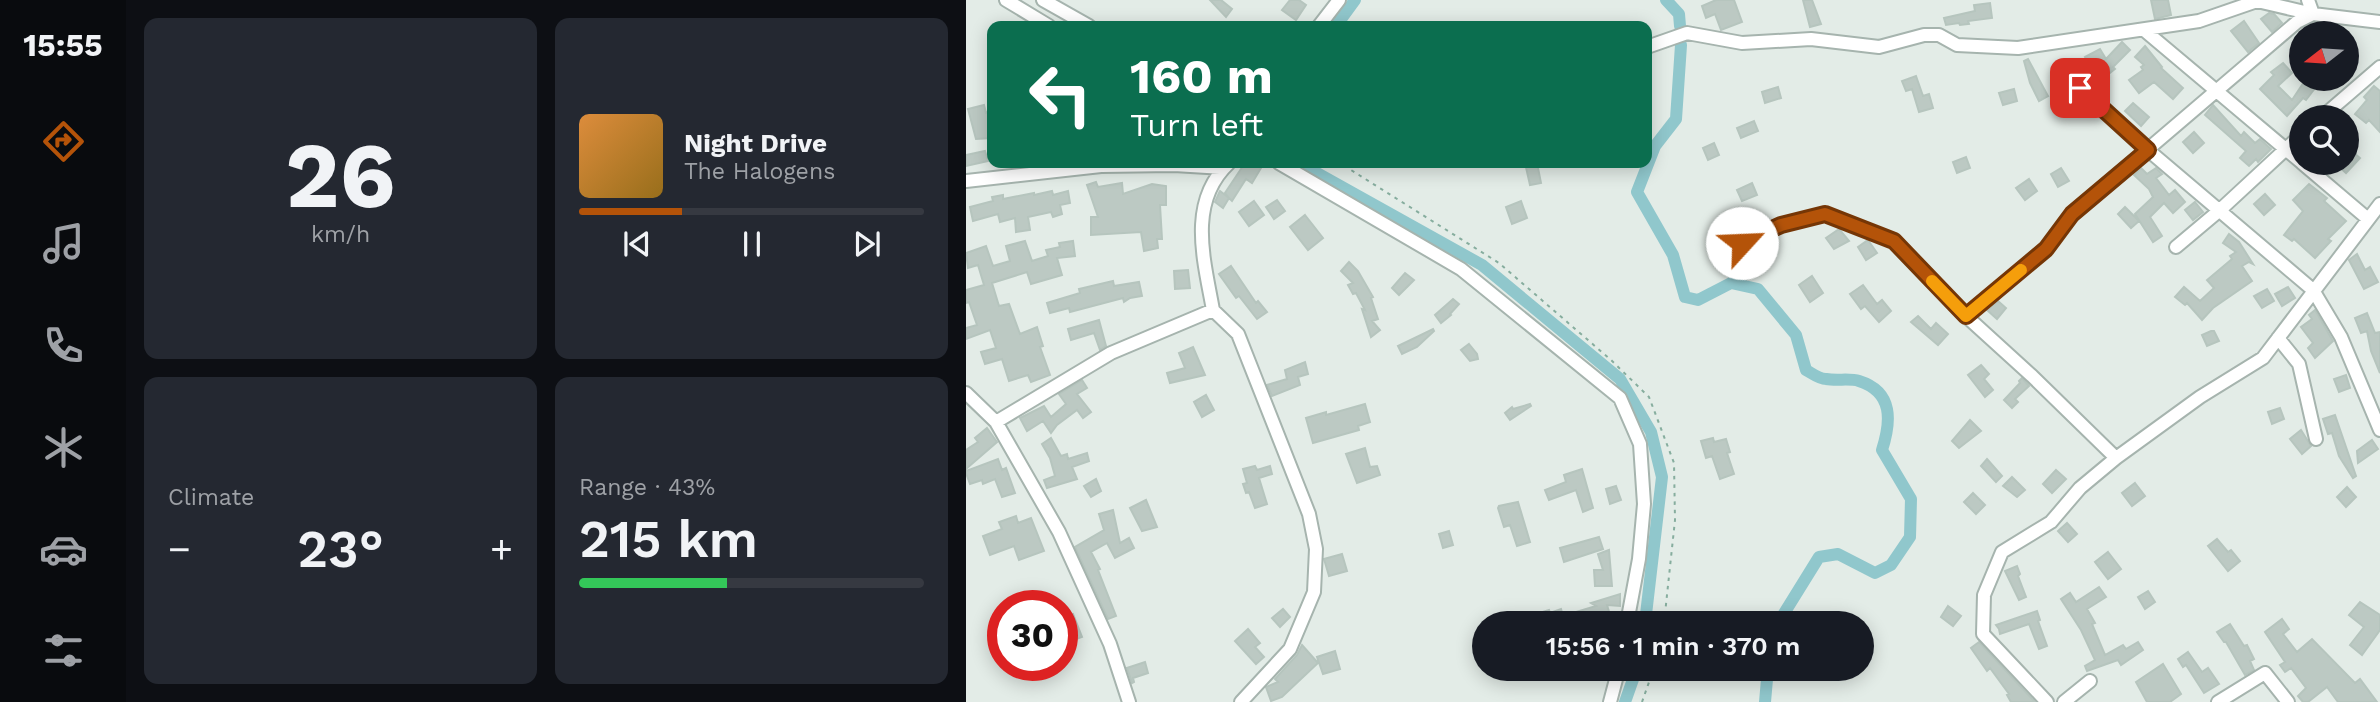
<!DOCTYPE html>
<meta charset="utf-8">
<style>
body{margin:0;font-family:"Work Sans",sans-serif;background:#242831;color:#f1f3f6;height:100vh;display:flex;flex-direction:column;font-size:26px;white-space:nowrap}
*{box-sizing:border-box;margin:0}
p{font-size:23px;color:#9ea1a6}
.icon{flex:none;width:38px;height:38px;fill:none;stroke:currentColor;stroke-width:2;stroke-linecap:round;stroke-linejoin:round}
.map{position:relative;flex:1;overflow:hidden}
.drawer{display:flex;flex-direction:column;gap:18px;padding:18px;background:#0d0f14;width:840px}
.drawer>*{flex:none}
.banner{position:absolute;left:21px;top:21px;width:665px;height:147px;border-radius:14px;box-shadow:0 4px 18px #0003;background:#0b6e4f;color:#fff;overflow:hidden}
.needle{width:46px;rotate:253deg}
.tools{position:absolute;left:1323px;top:21px;display:grid;gap:14px}
.tools a{display:grid;place-items:center;width:70px;height:70px;border-radius:50%;background:#171b24;box-shadow:0 4px 18px #0003;font-size:35px}
.speed{position:absolute;left:21px;top:590px;display:flex;gap:14px;font-size:35px;font-weight:700;text-align:center}
.speed>*{display:grid;place-content:center;width:91px;height:91px;border-radius:50%;background:#171b24;box-shadow:0 4px 18px #0003;line-height:1}
.speed .limit{border:10px solid #d22;background:#fff;color:#111}
.pin{position:absolute;display:grid;place-items:center;width:60px;height:60px;color:#fff;margin:-30px;border-radius:14px;box-shadow:0 4px 10px #0006}
.me{position:absolute;width:77px;margin:-38px;rotate:65deg;stroke-linejoin:round;filter:drop-shadow(0 0 5px #0008)}
.turn{display:flex;align-items:center;gap:24px;height:147px;padding:0 28px;font-size:32px}
.turn .icon{width:91px;height:91px;stroke-width:2.5}
.turn b{display:block;font-size:49px;line-height:60px}
.big{font-size:52px;font-weight:600;line-height:1.1}
.drawer .tile{flex:1;display:flex;flex-direction:column;justify-content:center;gap:10px;min-width:0;padding:0 24px;border-radius:14px;background:#242831}
.drawer .dial{align-items:center;gap:0}
.dial b{font-size:91px;line-height:1}
.song{display:flex;align-items:center;gap:21px}
.cover{width:84px;height:84px;border-radius:10px;background:linear-gradient(135deg,hsl(30 70% 55%),hsl(40 70% 35%))}
.played{height:7px;border-radius:4px;background:linear-gradient(90deg,#b45309 30%,#363941 30%)}
.keys{display:flex;justify-content:space-around;direction:ltr}
.heat{display:flex;justify-content:space-between;align-items:center;font-size:38px;direction:ltr}
.charge{height:10px;border-radius:5px;background:linear-gradient(90deg,#34c759 43%,#363941 0)}
.drawer .tiles{flex:1;display:grid;gap:18px;grid-template-columns:repeat(2,1fr)}
.trip{position:absolute;left:506px;top:611px;width:402px;height:70px;border-radius:35px;background:#171b24;box-shadow:0 4px 18px #0003;font-weight:600;line-height:70px;text-align:center}
main{display:flex;flex:1;min-height:0}
.menu{display:flex;flex-direction:column;width:126px;justify-content:space-around;align-items:center;background:#090b0e;color:#9ea1a6}
.menu .icon{width:49px;height:49px}
.menu .current{color:#b45309}
.menu b{font-size:32px;color:#f1f3f6}
.map>svg:first-child{display:block}
.lines{fill:none;stroke-linecap:round;stroke-linejoin:round}
.canal{stroke:#90c7cc;stroke-width:12}
.building{fill:#bcc9c3;stroke:#b6c5be;stroke-width:2}
.minor-casing{stroke:#a6b4ae;stroke-width:16}
.path{stroke:#86ad9e;stroke-width:2;stroke-dasharray:3.5 5;stroke-linecap:butt}
.minor{stroke:#fff;stroke-width:12}
.route-casing{stroke:#753606;stroke-width:18}
.route{stroke:#b45309;stroke-width:12}
.slow{stroke:#f59e0b;stroke-width:12}
</style>
<main>
<nav class="menu">
<b>15:55</b>
<svg class="icon current" aria-label="directions" viewBox="0 0 24 24"><path d="M12 3l9 9-9 9-9-9zM9 14v-3h6M13 9l2 2-2 2"/></svg>
<svg class="icon" aria-label="music" viewBox="0 0 24 24"><path d="M9 18V5l10-2v13"/><circle cx="6" cy="18" r="3"/><circle cx="16" cy="16" r="3"/></svg>
<svg class="icon" aria-label="phone" viewBox="0 0 24 24"><path d="M5 4h4l2 5-3 2q2 4 5 5l2-3 5 2v4C11 20 4 13 5 4z"/></svg>
<svg class="icon" aria-label="climate" viewBox="0 0 24 24"><path d="M12 3v18M4 7l16 10M4 17L20 7"/></svg>
<svg class="icon" aria-label="car" viewBox="0 0 24 24"><path d="M5 17H2v-5l4-1 3-4h7l3 4 3 1v5h-3M9 17h6M6 11h13"/><circle cx="7" cy="17" r="2"/><circle cx="17" cy="17" r="2"/></svg>
<svg class="icon" aria-label="filters" viewBox="0 0 24 24"><path d="M4 7h16M4 17h16"/><circle cx="9" cy="7" r="2"/><circle cx="15" cy="17" r="2"/></svg>
</nav>
<section class="drawer">
<div class="tiles">
<div class="tile dial"><b>26</b><p>km/h</p></div>
<div class="tile">
<div class="song"><i class="cover"></i><div><b>Night Drive</b><p>The Halogens</p></div></div>
<div class="played"></div>
<div class="keys"><svg class="icon" aria-label="previous" viewBox="0 0 24 24"><path d="M18 5L8 12l10 7zM5 5v14"/></svg><svg class="icon" aria-label="pause" viewBox="0 0 24 24"><path d="M8 5v14M16 5v14"/></svg><svg class="icon" aria-label="next" viewBox="0 0 24 24"><path d="M6 5l10 7-10 7zM19 5v14"/></svg></div>
</div>
<div class="tile"><p>Climate</p>
<div class="heat"><a>−</a><b class="big">23°</b><a>+</a></div>
</div>
<div class="tile"><p>Range · 43%</p><b class="big">215 km</b><div class="charge"></div></div>
</div>
</section>
<div class="map">
<svg width="1414" height="702" viewBox="0 0 1414 702">
<rect width="100%" height="100%" fill="#e3ece7"/>
<g class="lines">
<path class="canal" d="M700,0L713,14L714,26
M370,26L389,0
M715,45L710,119L689,146L671,192L707,255L719,297L732,300L765,283L792,289L830,335L840,370C847,374 853,379 860,379C871,381 884,378 893,381C928,392 925,422 916,450L945,499L944,537L925,565L909,573L872,554L853,557L812,623
M333,163L516,265L654,379L685,432L696,477L679,623
M659,702L671,668
M799,702L802,668"/>
</g>
<path class="building" d="M244,0H255L266,9L260,17Z
M324,0H333L340,5L330,20L316,10Z
M750,0H768L776,22L755,30L749,14L740,18L736,6Z
M837,0H846L855,24L844,27Z
M1185,0H1202L1205,15L1189,19Z
M1024,3L1026,18L1002,21L1003,24L994,25L993,23L980,25L978,18L1009,11L1008,5Z
M1303,13L1308,14L1316,23L1306,32L1295,19Z
M1278,21L1293,43L1282,52L1265,31Z
M1349,23L1368,25L1373,33H1335Z
M1156,42L1164,50L1147,67L1149,69L1126,87L1118,76L1126,70L1119,57L1134,49L1140,59Z
M1179,46L1196,67L1195,68L1217,88L1207,99L1188,82L1173,93L1163,80L1177,70L1175,67L1178,65L1169,57Z
M1062,59L1082,96L1073,101L1064,83L1058,61Z
M1317,63L1326,73L1312,86L1326,100L1340,79H1356L1340,100L1337,98L1321,116L1294,89L1308,75L1305,72Z
M950,76L957,96L963,94L967,108L953,112L946,89L940,91L936,81Z
M1408,86L1414,91V132L1403,120L1400,123L1389,114L1401,100L1398,97Z
M812,87L815,98L799,103L796,92Z
M1048,89L1051,101L1037,105L1033,93Z
M1167,103L1183,117L1175,126L1159,111Z
M18,105L20,113L26,111V138L10,139L2,109Z
M1247,105L1275,136L1278,132L1289,143L1294,139L1305,149L1292,162L1290,159L1283,166L1274,158L1280,151L1239,115Z
M788,121L792,131L775,138L771,128Z
M1228,132L1238,143L1227,153L1217,142Z
M748,143L753,155L742,160L737,148Z
M1381,147L1394,158L1380,173L1369,163H1381Z
M19,151L22,161L0,166V155Z
M1000,157L1004,168L991,173L987,162Z
M279,163H285L295,168L286,183L280,179L266,201L263,198L257,208L249,202L253,193L254,191L263,198L259,193Z
M559,163H571L575,183L564,185Z
M1095,168L1103,181L1092,187L1085,174Z
M1175,168L1181,174L1190,168L1196,174L1190,178L1203,195L1209,190L1219,202L1207,213L1198,203L1184,217L1196,236L1187,242L1169,214L1187,197L1183,189L1168,175Z
M1063,179L1071,191L1059,200L1050,188Z
M130,182L132,187L156,183L157,194L186,184L200,186V205H194L196,239H191L192,248L178,251L175,232L125,235V217H132L121,185Z
M786,183L791,195L776,201L771,190Z
M1343,184L1361,198L1358,201L1380,221L1362,239L1365,241L1349,258L1328,239L1326,241L1318,235L1337,211L1327,200Z
M86,191L87,195L102,191L104,203L94,205L96,214L87,217L85,212L62,217L64,230L50,232L49,218L34,222L32,214L7,221L4,207L27,201L26,197L37,195V199L68,193V195Z
M1299,194L1309,205L1298,215L1288,204Z
M311,200L319,211L308,219L300,207Z
M288,201L298,215L283,226L273,212Z
M555,201L561,218L546,224L540,207Z
M1229,202L1237,212L1227,220L1219,210Z
M1159,207L1173,221L1165,228L1152,214Z
M339,215L357,238L342,250L324,227Z
M873,229L883,241L868,249L860,238Z
M1263,234L1273,242L1287,264L1283,262L1276,266L1286,281L1247,308L1236,320L1221,303L1219,305L1209,297L1218,287L1234,301L1248,288L1241,280L1266,259L1264,256L1270,252L1257,243Z
M902,240L911,253L900,260L892,247Z
M59,241L66,261L82,256L80,250L94,247L93,243L107,241L109,256L91,258L96,275L65,284L61,272L26,283L33,306L43,304L54,334L71,327L77,346L74,347L84,375L65,382L62,375L43,381L36,359L19,364L15,352L30,348L24,330L0,339V328L11,325L3,302L0,303V290L18,285L12,265L2,268L0,253L20,246L27,266L44,261L40,246Z
M1391,254L1399,270L1404,267L1412,282L1398,289L1383,260Z
M383,262L392,271L407,297L405,298L412,319L406,321L414,330L405,337L396,309L399,310L390,293L387,294L382,285L387,283L375,271Z
M265,266L290,303L292,301L301,312L291,319L273,296L270,298L253,274Z
M222,270L224,288L209,289L208,271Z
M439,273L448,280L433,295L426,288Z
M846,276L857,293L844,302L833,285Z
M147,281L148,286L173,282L176,296L164,298L158,302L157,298L104,312L103,308L84,313L81,303L114,293L113,289Z
M897,285L911,304L916,300L925,311L913,322L899,306L895,309L884,294Z
M1322,287L1329,298L1316,306L1309,294Z
M1301,289L1308,301L1296,308L1288,296Z
M487,299L493,304L484,314L485,315L475,323L469,315Z
M1032,301L1040,308L1031,319L1021,310Z
M1349,310L1367,341L1349,358L1342,348L1347,343L1335,327L1346,319L1343,315Z
M1401,313L1409,333L1414,332V373L1405,351L1401,331L1395,333L1389,318Z
M952,316L965,329L970,323L982,334L972,345L945,322Z
M133,320L140,346L134,350L128,333L105,340L102,329Z
M467,329L468,331L451,347L436,354L432,346Z
M1245,331H1248L1253,341L1241,346L1236,335Z
M503,344L511,354L512,359L504,361L495,350Z
M227,347L239,375L204,383L201,373L219,368L213,353Z
M339,362L342,374L332,377L334,385L306,396L301,385L321,379L319,370Z
M1015,365L1023,374L1018,379L1027,390L1019,397L1002,375Z
M1380,375L1384,388L1373,392L1368,379Z
M1056,378L1063,386L1049,399L1052,402L1046,408L1038,400L1054,383L1053,381Z
M116,380L121,388L111,394L125,412L117,418L111,410L91,425L85,433L77,421L61,431L54,418L78,406L85,417L100,404L93,394Z
M240,395L248,410L236,417L228,402Z
M399,404L404,422L392,426L393,430L347,443L340,418L360,412V415Z
M564,404L565,406L544,420L539,413L546,407L547,409Z
M1314,408L1318,419L1306,424L1302,412Z
M1369,415L1390,476L1387,478L1373,456L1366,433L1362,434L1357,419Z
M1004,420L1015,431L993,448L986,441Z
M21,428L31,442L0,469V450L12,442L9,438Z
M1335,430L1345,446L1336,454L1324,439Z
M85,438L95,456L101,454L102,459L121,453L123,461L106,467L111,479L81,488L78,480L89,476L84,458L76,444Z
M747,438L748,442L760,439L764,452L761,453L768,474L754,479L746,456L740,458L735,441Z
M1406,440L1412,449L1392,463L1391,451Z
M399,448L404,467L411,466L414,475L391,483L380,454Z
M32,459L36,470L40,468L49,493L36,497L29,479L17,484L16,480L4,484L0,473V471Z
M1021,459L1036,476L1030,482L1015,466Z
M289,466L291,470L304,466L306,474L293,478L301,504L289,508L283,492L280,493L277,484L281,483L277,469Z
M616,469L627,508L617,512L610,490L583,500L579,490L600,482L598,475Z
M1090,470L1100,479L1086,493L1077,484Z
M1046,477L1059,490L1051,497L1037,486Z
M130,479L135,491L125,497L118,486Z
M1169,483L1179,496L1166,506L1156,493Z
M650,486L655,500L644,504L640,489Z
M1381,487L1390,497L1380,507L1371,497Z
M1007,493L1019,505L1010,514L998,502Z
M180,500L191,527L176,531L164,508Z
M552,502L564,542L551,546L544,525L538,527L532,508L533,506Z
M147,510L154,543L163,538L168,548L149,558L141,543L125,552L134,569L132,570L150,616L142,619L109,547L138,530L133,514Z
M50,516L52,523L65,518L78,551L53,560L48,546L24,555L17,536L36,529L33,522Z
M1101,523L1111,534L1102,542L1092,531Z
M483,531L487,545L477,548L473,534Z
M633,537L637,549L598,562L594,548Z
M1251,539L1262,552L1265,550L1274,561L1262,571L1242,546Z
M643,550L646,586H629L628,570H637L632,554Z
M1142,552L1155,569L1142,579L1129,562Z
M376,554L381,571L363,576L358,559Z
M1051,566L1054,574L1052,576L1060,597L1053,600L1039,571Z
M1133,587L1140,597L1121,609L1129,623L1126,624L1139,655L1157,645L1160,649L1172,642L1177,650L1155,665L1152,660L1121,671L1119,666L1129,660L1115,630L1095,599L1104,593L1110,602Z
M1182,591L1189,602L1179,609L1172,597Z
M654,594V606L641,605L645,618L630,623H624L623,620L612,623H548V621L583,610L584,613L595,609L597,616L630,606L625,603Z
M1394,602L1414,615V630L1396,655L1384,645L1398,627L1383,615Z
M982,606L995,616L987,626L975,617Z
M317,609L324,617L314,627L306,618Z
M1071,611L1074,620L1072,621L1081,646L1073,649L1063,624L1034,634L1033,629L1030,625Z
M107,614L116,637L96,644V618Z
M1316,619L1323,629L1317,634L1331,652L1346,639L1389,683L1394,679L1411,702H1372L1361,687L1342,702H1337L1332,696L1340,688L1325,668L1319,672L1314,665L1319,662L1299,632Z
M1264,624L1278,646L1281,645L1288,659L1284,661L1288,670L1279,675L1260,642H1258L1251,632Z
M282,629L294,643L289,647L298,657L290,664L269,641Z
M1013,642L1069,702H1045L1041,695L1043,694L1024,668L1021,671L1005,648Z
M336,645L352,663L316,697L305,701L300,687L312,682L309,679L331,655Z
M369,651L374,669L357,674L351,657Z
M1222,652L1236,672L1242,668L1253,684L1238,693L1220,665L1217,667L1212,659Z
M179,662L182,673L167,678L168,682L166,683L161,668Z
M1197,664L1215,694L1204,702H1181L1170,682Z"/>
<g class="lines">
<g class="minor-casing">
<path id="minor" d="M40,0L83,26
M77,0L123,26
M353,26L373,0
M1178,30L1335,162
M681,47L721,33L776,43L845,39L913,47L958,35H973L991,45L1052,48L1233,21L1291,1L1347,14L1342,0
M1114,88L1182,150L1347,290L1375,337L1414,430
M1356,117L1414,67
M313,163L495,269L654,398L674,444L678,504L673,559L661,623
M1336,163L1402,219
M0,181L135,166L208,165L258,168
M776,243L815,225L859,214L928,241L1000,316L1066,376L1150,458
M1210,247L1254,210L1335,135
M247,310L272,334L343,514L350,549L348,592L324,649L275,702
M1000,316L1080,249L1106,214L1331,22L1347,14L1414,22
M1312,338L1333,364L1350,439
M0,393L30,422L93,532L144,644L163,702
M30,422L145,353L247,310C238,260 221,202 263,163
M644,702L653,668
M1081,702L1017,634L1018,595L1036,552L1085,522L1114,488L1150,458L1234,397L1297,358L1414,204
M1098,702L1124,681
M1252,702L1299,673L1322,702"/>
</g>
<path class="path" d="M381,163L385,170L533,263L645,360L683,397L708,463L709,520L698,623
M676,702L688,668"/>
<use href="#minor" class="minor"/>
</g>
<g class="lines">
<g class="route-casing">
<path id="route" d="M776,243L815,225L859,214L928,241L1000,316L1080,249L1106,214L1182,150L1114,88"/>
</g>
<use href="#route" class="route"/>
<path class="slow" d="M966,281L1000,316L1055,270"/>
</g>
</svg>
<div class="tools">
<a><svg class="needle" viewBox="-14 -14 28 28"><path d="M0-13l5 13h-10z" fill="#e53935"/><path d="M0 13l5-13h-10z" fill="#9ea1a6"/></svg></a>
<a><svg class="icon" aria-label="search" viewBox="0 0 24 24"><circle cx="10" cy="10" r="6"/><path d="M15 15l6 6"/></svg></a>
</div>
<div class="speed"><div class="limit">30</div></div>
<div class="pin" style="left:1114px;top:88px;background:#d93025"><svg class="icon" aria-label="arrive" viewBox="0 0 24 24"><path d="M6 21V4h12l-3 4 3 4H6"/></svg></div>
<svg class="me" style="left:776px;top:243px" viewBox="-20 -20 40 40"><circle r="19" fill="#fff"/><path d="M0-13L10 11 0 6-10 11z" fill="#b45309"/></svg>
<div class="trip">15:56 · 1 min · 370 m</div>
<div class="banner">
<div class="turn"><svg class="icon" aria-label="left" viewBox="0 0 24 24"><path d="M17 20v-9H6M10 6l-5 5 5 5"/></svg><div><b>160 m</b>Turn left</div></div>
</div>
</div>
</main>
